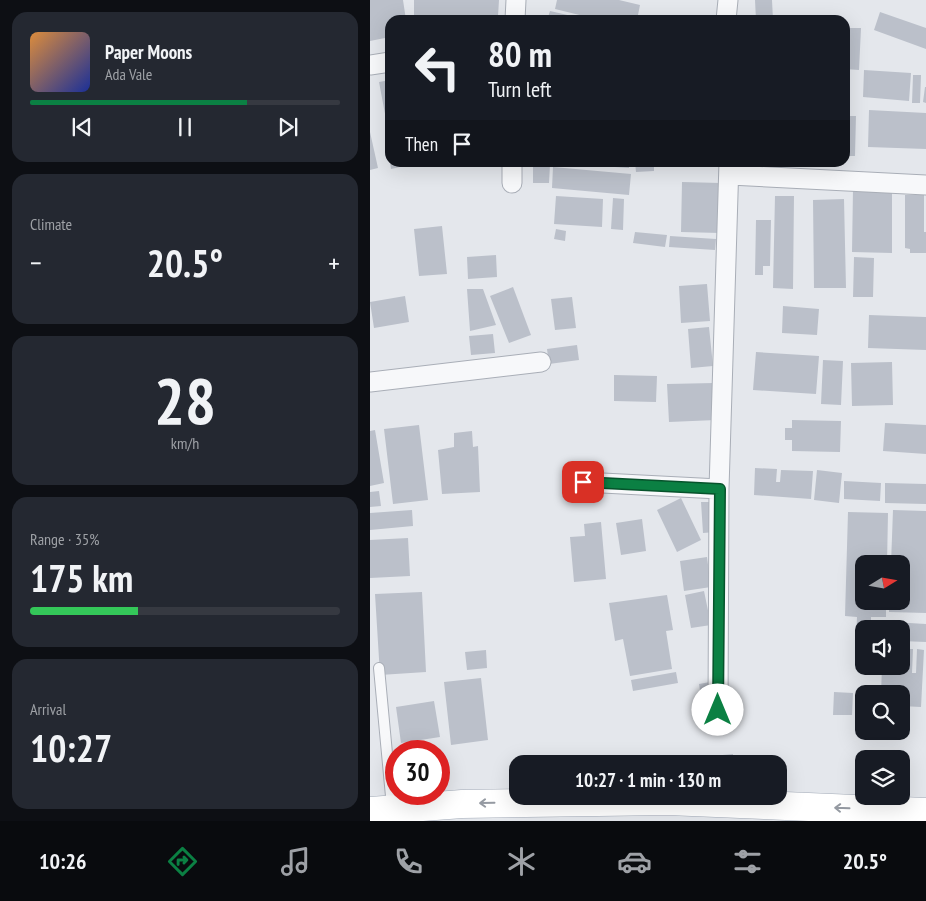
<!DOCTYPE html>
<meta charset="utf-8">
<style>
body{margin:0;font-family:"PT Sans Narrow",sans-serif;background:#242831;color:#f1f3f6;height:100vh;display:flex;flex-direction:column;font-size:19px;white-space:nowrap}
*{box-sizing:border-box;margin:0}
p{font-size:16px;color:#9ea1a6}
.icon{flex:none;width:28px;height:28px;fill:none;stroke:currentColor;stroke-width:2;stroke-linecap:round;stroke-linejoin:round}
.map{position:relative;flex:1;overflow:hidden}
.drawer{display:flex;flex-direction:column;gap:12px;padding:12px;background:#0d0f14;width:370px}
.drawer>*{flex:none}
.guide{position:absolute;left:15px;top:15px;width:465px;height:152px;border-radius:15px;box-shadow:0 5px 20px #0002;background:#171b24;color:#f1f3f6;overflow:hidden}
.needle{width:32px;rotate:79deg}
.buttons{position:absolute;left:485px;top:555px;display:grid;gap:10px}
.buttons a{display:grid;place-items:center;width:55px;height:55px;border-radius:10px;background:#171b24;box-shadow:0 5px 20px #0002;font-size:25px}
.speed{position:absolute;left:15px;top:740px;display:flex;gap:10px;font-size:25px;font-weight:700;text-align:center}
.speed>*{display:grid;place-content:center;width:65px;height:65px;border-radius:50%;background:#171b24;box-shadow:0 5px 20px #0002;line-height:1}
.speed .limit{border:8px solid #d22;background:#fff;color:#111}
.pin{position:absolute;display:grid;place-items:center;width:42px;height:42px;color:#fff;margin:-21px;border-radius:10px;box-shadow:0 2px 8px #0006}
.me{position:absolute;width:55px;margin:-28px;rotate:0deg;stroke-linejoin:round;filter:drop-shadow(0 0 4px #0008)}
.turn{display:flex;align-items:center;gap:18px;height:105px;padding:0 20px;font-size:22px}
.turn .icon{width:65px;height:65px;stroke-width:2.5}
.turn b{display:block;font-size:35px;line-height:42px}
.then{display:flex;align-items:center;height:48px;padding:0 20px;background:#0003;gap:10px;font-size:19px}
.big{font-size:38px;font-weight:700;line-height:1.1}
.drawer .card{flex:1;display:flex;flex-direction:column;justify-content:center;gap:8px;min-width:0;padding:0 18px;border-radius:15px;background:#242831}
.drawer .dial{align-items:center;gap:0}
.dial b{font-size:65px;line-height:1}
.song{display:flex;align-items:center;gap:15px}
.cover{width:60px;height:60px;border-radius:8px;background:linear-gradient(135deg,hsl(30 70% 55%),hsl(230 70% 35%))}
.played{height:5px;border-radius:2px;background:linear-gradient(90deg,#0b8043 70%,#363941 70%)}
.keys{display:flex;justify-content:space-around;direction:ltr}
.heat{display:flex;justify-content:space-between;align-items:center;font-size:28px;direction:ltr}
.charge{height:8px;border-radius:4px;background:linear-gradient(90deg,#34c759 35%,#363941 0)}
.trip{position:absolute;left:139px;top:755px;width:278px;height:50px;border-radius:15px;background:#171b24;box-shadow:0 5px 20px #0002;font-weight:700;line-height:50px;text-align:center}
.menu{display:flex;height:80px;justify-content:space-around;align-items:center;background:#090b0e;color:#9ea1a6}
.menu .icon{width:35px;height:35px}
.menu .current{color:#0b8043}
.menu b{font-size:22px;color:#f1f3f6}
main{display:flex;flex:1;min-height:0}
.map>svg:first-child{display:block}
.building{fill:#bbc0ca}
.lines{fill:none;stroke-linecap:round;stroke-linejoin:round}
.service-casing{stroke:#a9aeb7;stroke-width:12}
.minor-casing{stroke:#a9aeb7;stroke-width:21}
.primary-casing{stroke:#a3abb8;stroke-width:29}
.service{stroke:#f7f8fa;stroke-width:10}
.minor{stroke:#f7f8fa;stroke-width:19}
.primary{stroke:#fff;stroke-width:28}
.oneway{stroke:#959aa2}
.route-casing{stroke:#07532c;stroke-width:12}
.route{stroke:#0b8043;stroke-width:9}
</style>
<main>
<section class="drawer">
<div class="card">
<div class="song"><i class="cover"></i><div><b>Paper Moons</b><p>Ada Vale</p></div></div>
<div class="played"></div>
<div class="keys"><svg class="icon" aria-label="previous" viewBox="0 0 24 24"><path d="M18 5L8 12l10 7zM5 5v14"/></svg><svg class="icon" aria-label="pause" viewBox="0 0 24 24"><path d="M8 5v14M16 5v14"/></svg><svg class="icon" aria-label="next" viewBox="0 0 24 24"><path d="M6 5l10 7-10 7zM19 5v14"/></svg></div>
</div>
<div class="card"><p>Climate</p>
<div class="heat"><a>−</a><b class="big">20.5°</b><a>+</a></div>
</div>
<div class="card dial"><b>28</b><p>km/h</p></div>
<div class="card"><p>Range · 35%</p><b class="big">175 km</b><div class="charge"></div></div>
<div class="card"><p>Arrival</p><b class="big">10:27</b></div>
</section>
<div class="map">
<svg width="556" height="821" viewBox="0 0 556 821">
<rect width="100%" height="100%" fill="#e4e7ec"/>
<path class="building" d="M0,0H33L36,20H20V37L0,41Z
M44,0H129L128,16L44,15Z
M187,0H249L270,5L267,20H230L185,9Z
M385,0H402L403,20H386Z
M180,11L215,19V20H177Z
M510,12L556,28V49L504,30Z
M475,28H491L489,70L475,69Z
M494,70L541,73L539,101L493,97Z
M543,75H551L550,103H542Z
M20,80V135H19L9,82Z
M555,87H556V103L553,102Z
M499,110L556,113V149L498,147Z
M475,116H486L485,156H475Z
M0,132L8,168L0,170Z
M20,162H48V163L21,169Z
M231,162H259V168L231,166Z
M265,162H284V171L266,172Z
M163,165H180L179,183H163Z
M183,167L261,174L259,195L182,188Z
M312,182L351,183L350,233L311,232Z
M483,189H522V253L482,252Z
M535,195H554V232H556V253H540V249L535,248Z
M186,196L233,199L232,227L184,224Z
M405,196H424L423,289L403,288Z
M243,198L254,199L253,230L241,229Z
M474,199L476,288H444L443,200Z
M386,220H401L400,266H393V275H385Z
M72,226L77,274L49,276L44,229Z
M186,229L196,231L195,241L184,239Z
M265,232L297,235L295,247L263,243Z
M300,236L346,239L345,250L299,247Z
M126,255L127,277L98,279L97,257Z
M484,257L504,258L503,297H483Z
M337,284L340,321L311,323L309,286Z
M143,287L161,335L139,343L120,296Z
M97,289H113L126,325L100,331Z
M35,296L39,322L4,328L0,302Z
M202,297L206,328L185,330L181,299Z
M413,306L449,309L447,335L412,333Z
M499,315L556,317V350L498,348Z
M339,327L343,366L321,368L318,329Z
M123,334L125,353L101,355L99,336Z
M207,345L209,360L179,364L177,349Z
M386,352L449,356L446,394L383,390Z
M453,360L473,361L471,405L451,404Z
M522,362L523,405L482,406L481,363Z
M244,375L287,376L286,402L244,401Z
M344,383L346,420L299,422L297,384Z
M422,420L471,421L470,452L422,451V440H415V428H422Z
M515,423L556,425V454L513,451Z
M49,425L58,500L23,504L14,429Z
M5,430L14,483L0,486V431Z
M102,431L103,447L108,446L110,492L72,494L68,450L84,447V433Z
M385,468L407,469L406,482H410L411,470L443,471L441,499L384,495Z
M447,470L472,473L469,503L444,500Z
M474,481L511,483L510,501L474,499Z
M515,483L556,484V504L515,503Z
M9,491L11,506L0,507V492Z
M311,498L331,540L307,552L287,510Z
M331,502H343L345,532L333,533Z
M42,510L43,526L0,530V513Z
M523,510L556,511V613L519,612V601H531V564H521Z
M478,512L518,513L517,564H494V601H516V617H501V629H494V641L486,640L487,617L475,616Z
M272,519L276,551L251,555L246,523Z
M231,522L236,579L204,582L200,537L215,536L214,524Z
M38,538L40,576L0,578V540Z
M337,557L341,587L314,591L310,561Z
M334,591L341,625L321,628L315,595Z
M52,592L56,672L10,675L5,594Z
M297,595L303,630L296,631L302,669L260,676L253,639L245,641L239,603Z
M522,622L556,624V642L531,641V629H522Z
M531,649H543L542,673H546L547,649L554,650L551,707L531,706V694H511L512,666H531Z
M116,650L117,668L97,670L95,652Z
M306,672L308,683L263,691L261,680Z
M111,678L118,740L81,745L74,682Z
M340,682L344,706L333,708L329,684Z
M464,692L483,693L482,715H463Z
M64,701L70,737L31,743L26,707Z
M363,754V764H343L342,756Z"/>
<g class="lines">
<g class="service-casing">
<path id="service" d="M9,668L22,807"/>
</g>
<g class="minor-casing">
<path id="minor" d="M145,20L146,0
M356,20L358,0
M0,65L20,62
M360,175L556,185
M142,183V162
M0,382L171,362
M213,482L349,489
M348,710L349,489L359,162"/>
</g>
<g class="primary-casing">
<path id="primary" d="M0,811L92,804L298,801L556,812"/>
</g>
<use href="#service" class="service"/>
<use href="#minor" class="minor"/>
<use href="#primary" class="primary"/>
</g>
<defs><path id="oneway-shaft" d="M-6 0H5M1.5-3L5.5 0L1.5 3" fill="none" stroke-width="1.6" stroke-linecap="round" stroke-linejoin="round" transform="scale(1.25)"/></defs>
<g class="oneway">
<use href="#oneway-shaft" transform="translate(117 803) rotate(179)"/>
<use href="#oneway-shaft" transform="translate(472 808) rotate(-178)"/>
</g>
<g class="lines">
<g class="route-casing">
<path id="route" d="M213,482L350,489L348,710"/>
</g>
<use href="#route" class="route"/>
</g>
</svg>
<div class="buttons">
<a><svg class="needle" viewBox="-14 -14 28 28"><path d="M0-13l5 13h-10z" fill="#e53935"/><path d="M0 13l5-13h-10z" fill="#9ea1a6"/></svg></a>
<a><svg class="icon" aria-label="sound" viewBox="0 0 24 24"><path d="M4 9h4l5-4v14l-5-4H4zM17 9q2 3 0 6"/></svg></a>
<a><svg class="icon" aria-label="search" viewBox="0 0 24 24"><circle cx="10" cy="10" r="6"/><path d="M15 15l6 6"/></svg></a>
<a><svg class="icon" aria-label="layers" viewBox="0 0 24 24"><path d="M12 4l9 5-9 5-9-5zM3 14l9 5 9-5"/></svg></a>
</div>
<div class="speed"><div class="limit">30</div></div>
<div class="pin" style="left:213px;top:482px;background:#d93025"><svg class="icon" aria-label="arrive" viewBox="0 0 24 24"><path d="M6 21V4h12l-3 4 3 4H6"/></svg></div>
<svg class="me" style="left:348px;top:710px" viewBox="-20 -20 40 40"><circle r="19" fill="#fff"/><path d="M0-13L10 11 0 6-10 11z" fill="#0b8043"/></svg>
<div class="trip">10:27 · 1 min · 130 m</div>
<div class="guide">
<div class="turn"><svg class="icon" aria-label="left" viewBox="0 0 24 24"><path d="M17 20v-9H6M10 6l-5 5 5 5"/></svg><div><b>80 m</b>Turn left</div></div>
<div class="then">Then<svg class="icon" aria-label="arrive" viewBox="0 0 24 24"><path d="M6 21V4h12l-3 4 3 4H6"/></svg></div>
</div>
</div>
</main>
<nav class="menu">
<b>10:26</b>
<svg class="icon current" aria-label="directions" viewBox="0 0 24 24"><path d="M12 3l9 9-9 9-9-9zM9 14v-3h6M13 9l2 2-2 2"/></svg>
<svg class="icon" aria-label="music" viewBox="0 0 24 24"><path d="M9 18V5l10-2v13"/><circle cx="6" cy="18" r="3"/><circle cx="16" cy="16" r="3"/></svg>
<svg class="icon" aria-label="phone" viewBox="0 0 24 24"><path d="M5 4h4l2 5-3 2q2 4 5 5l2-3 5 2v4C11 20 4 13 5 4z"/></svg>
<svg class="icon" aria-label="climate" viewBox="0 0 24 24"><path d="M12 3v18M4 7l16 10M4 17L20 7"/></svg>
<svg class="icon" aria-label="car" viewBox="0 0 24 24"><path d="M5 17H2v-5l4-1 3-4h7l3 4 3 1v5h-3M9 17h6M6 11h13"/><circle cx="7" cy="17" r="2"/><circle cx="17" cy="17" r="2"/></svg>
<svg class="icon" aria-label="filters" viewBox="0 0 24 24"><path d="M4 7h16M4 17h16"/><circle cx="9" cy="7" r="2"/><circle cx="15" cy="17" r="2"/></svg>
<b>20.5°</b>
</nav>
